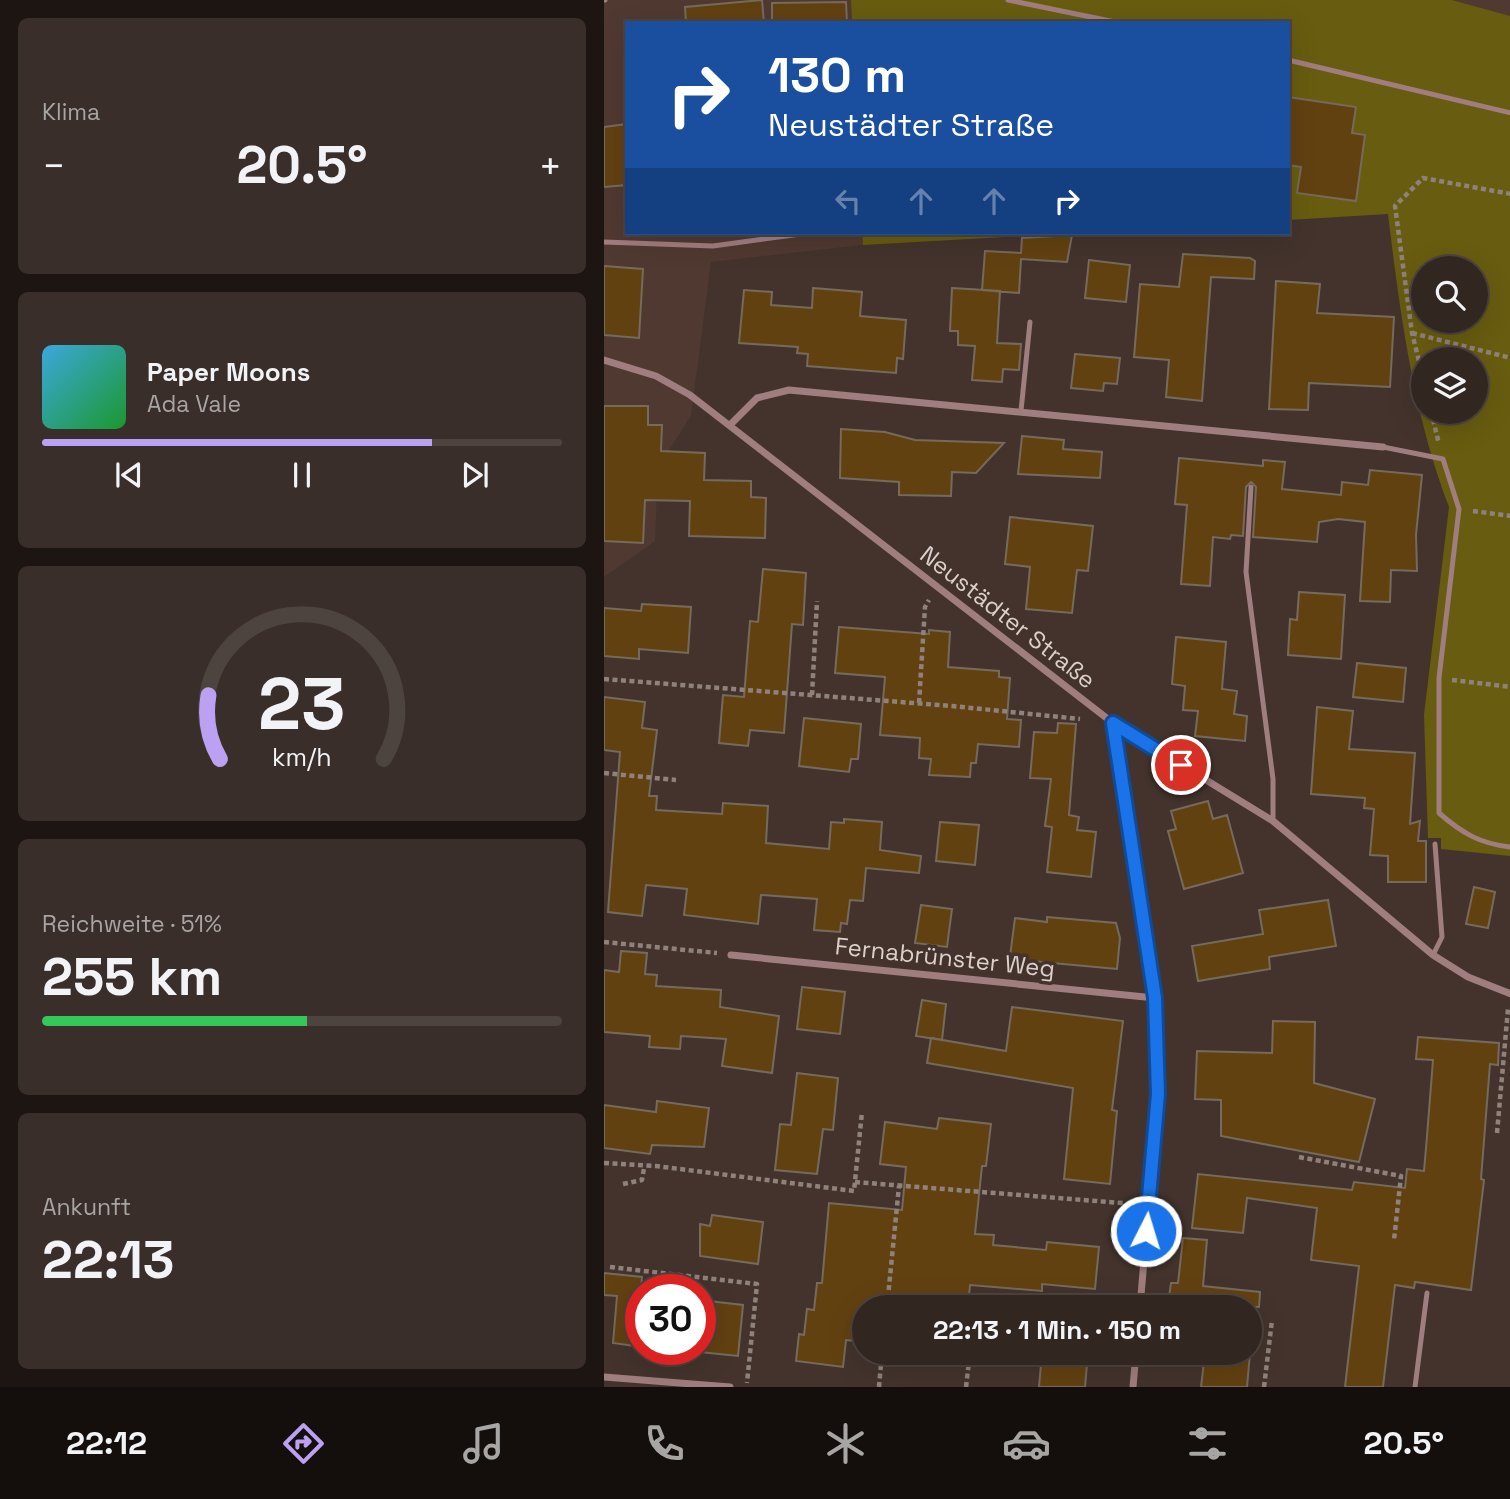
<!DOCTYPE html>
<html lang="de">
<meta charset="utf-8">
<style>
body{margin:0;font-family:"Space Grotesk",sans-serif;background:#3a2e2a;color:#f1f3f6;height:100vh;display:flex;flex-direction:column;font-size:26px;white-space:nowrap}
*{box-sizing:border-box;margin:0}
p{font-size:23px;color:#a8a5a5}
.icon{flex:none;width:38px;height:38px;fill:none;stroke:currentColor;stroke-width:2;stroke-linecap:round;stroke-linejoin:round}
.map{position:relative;flex:1;overflow:hidden}
.drawer{display:flex;flex-direction:column;gap:18px;padding:18px;background:#1c1512;width:604px}
.drawer>*{flex:none}
.top-card{position:absolute;left:21px;top:21px;width:665px;height:214px;border-radius:0px;box-shadow:0 7px 28px #0002,0 0 0 2px #4d433f;background:#1a4fa0;color:#fff;overflow:hidden}
.tools{position:absolute;left:807px;top:256px;display:grid;gap:14px}
.tools a{display:grid;place-items:center;width:77px;height:77px;border-radius:50%;background:#322621;box-shadow:0 7px 28px #0002,0 0 0 2px #4d433f;font-size:35px}
.speed{position:absolute;left:21px;top:1274px;display:flex;gap:14px;font-size:35px;font-weight:700;text-align:center}
.speed>*{display:grid;place-content:center;width:91px;height:91px;border-radius:50%;background:#322621;box-shadow:0 7px 28px #0002,0 0 0 2px #4d433f;line-height:1}
.speed .limit{border:10px solid #d22;background:#fff;color:#111}
.pin{position:absolute;display:grid;place-items:center;width:60px;height:60px;color:#fff;margin:-30px;border:4px solid #fff;border-radius:50%;box-shadow:0 2px 7px #0007}
.me{position:absolute;width:77px;margin:-38px;rotate:5deg;stroke-linejoin:round;filter:drop-shadow(0 0 5px #0008)}
.turn{display:flex;align-items:center;gap:24px;height:147px;padding:0 28px;font-size:32px}
.turn .icon{width:91px;height:91px;stroke-width:2.5}
.turn b{display:block;font-size:49px;line-height:60px}
.lanes{display:flex;align-items:center;height:66px;padding:0 28px;background:#0003;justify-content:center;gap:35px;direction:ltr}
.lanes .off{opacity:.35}
.big{font-size:52px;font-weight:600;line-height:1.1}
.drawer .card{flex:1;display:flex;flex-direction:column;justify-content:center;gap:10px;min-width:0;padding:0 24px;border-radius:10px;background:#3a2e2a}
.drawer .dial{align-items:center;gap:0}
.dial svg{height:182px;overflow:visible;fill:none;stroke:#4d433f;stroke-width:7;stroke-linecap:round;text-anchor:middle}
.dial text{fill:#f1f3f6;stroke:none}
.song{display:flex;align-items:center;gap:21px}
.cover{width:84px;height:84px;border-radius:10px;background:linear-gradient(135deg,hsl(200 70% 55%),hsl(130 70% 35%))}
.played{height:7px;border-radius:4px;background:linear-gradient(90deg,#bca0f2 75%,#4d433f 75%)}
.keys{display:flex;justify-content:space-around;direction:ltr}
.heat{display:flex;justify-content:space-between;align-items:center;font-size:38px;direction:ltr}
.charge{height:10px;border-radius:5px;background:linear-gradient(90deg,#34c759 51%,#4d433f 0)}
.trip{position:absolute;left:248px;top:1295px;width:410px;height:70px;border-radius:35px;background:#322621;box-shadow:0 7px 28px #0002,0 0 0 2px #4d433f;font-weight:600;line-height:70px;text-align:center}
.menu{display:flex;height:112px;justify-content:space-around;align-items:center;background:#140f0d;color:#a8a5a5}
.menu .icon{width:49px;height:49px}
.menu .current{color:#bca0f2}
.menu b{font-size:32px;color:#f1f3f6}
main{display:flex;flex:1;min-height:0}
.map>svg:first-child{display:block}
.built{fill:#503930}
.green{fill:#685c10;fill-rule:evenodd}
.building{fill:#624111;stroke:#766a5c;stroke-width:2}
.lines{fill:none;stroke-linecap:round;stroke-linejoin:round}
.path{stroke:#8f827c;stroke-width:4.5;stroke-dasharray:5 3.5;stroke-linecap:butt}
.service{stroke:#a07d7f;stroke-width:5}
.minor{stroke:#a07d7f;stroke-width:7}
.route-casing{stroke:#114b97;stroke-width:18}
.route{stroke:#1a73e8;stroke-width:12}
.labels{text-anchor:middle;dominant-baseline:central;stroke-width:7;stroke-linejoin:round;paint-order:stroke}
.street-label{font-size:24px;fill:#dbd0cc;stroke:#43332c}
</style>
<main>
<section class="drawer">
<div class="card"><p>Klima</p>
<div class="heat"><a>−</a><b class="big">20.5°</b><a>+</a></div>
</div>
<div class="card">
<div class="song"><i class="cover"></i><div><b>Paper Moons</b><p>Ada Vale</p></div></div>
<div class="played"></div>
<div class="keys"><svg class="icon" aria-label="previous" viewBox="0 0 24 24"><path d="M18 5L8 12l10 7zM5 5v14"/></svg><svg class="icon" aria-label="pause" viewBox="0 0 24 24"><path d="M8 5v14M16 5v14"/></svg><svg class="icon" aria-label="next" viewBox="0 0 24 24"><path d="M6 5l10 7-10 7zM19 5v14"/></svg></div>
</div>
<div class="card dial"><svg viewBox="0 0 100 80">
<path d="M14 69A42 42 0 1 1 86 69"/>
<path d="M14 69A42 42 0 0 1 9 41" stroke="#bca0f2"/>
<text x="50" y="56" font-size="32" font-weight="700">23</text>
<text x="50" y="72" font-size="11">km/h</text>
</svg></div>
<div class="card"><p>Reichweite · 51%</p><b class="big">255 km</b><div class="charge"></div></div>
<div class="card"><p>Ankunft</p><b class="big">22:13</b></div>
</section>
<div class="map">
<svg width="907" height="1387" viewBox="0 0 907 1387">
<rect width="100%" height="100%" fill="#43332c"/>
<path class="built" d="M0,0H247L248,23H23V233H258L259,245L107,262L87,416L54,467L51,541L0,577Z
M848,0H906V16H904Z"/>
<path class="green" d="M247,0H848L906,16V856L837,849V838H824L820,715L845,507C809,413 796,313 784,214L684,220V23H248ZM819,268H872V320H819ZM819,359H872V411H819Z
M258,233H469L259,245Z"/>
<path class="building" d="M158,0L160,23H82L81,7Z
M242,2L243,23H168V3Z
M684,97L752,107L748,133L761,135L752,201L693,193L697,167L684,165Z
M23,124V185L0,187V127Z
M468,235L463,262L417,259L415,293L378,290L381,251L417,253L418,238Z
M579,254L646,258L651,261L650,279L607,277L598,401L562,397L565,360L530,357L536,284L575,287Z
M485,260L526,265L522,302L481,298Z
M0,266L39,269L35,338L0,335Z
M672,281L716,284L713,313L790,317L786,387L705,383L704,410L665,409Z
M209,288L258,292L256,316L302,320L299,359L293,358L292,373L203,366L204,354L193,353L194,347L135,343L140,290L168,292L167,305L208,308Z
M348,288L396,291L393,343L417,344L415,370L399,369L398,382L368,380L371,346L354,345V331H346Z
M471,354L516,358L513,384L500,383L499,391L467,388Z
M0,406H44V425H58L57,451L101,453L100,480L147,481V497L162,498L161,538L85,536L86,501L41,500L39,543L0,541Z
M237,429L281,432L311,440L400,443L372,473L348,472L347,496L295,495V482L236,478Z
M418,436L460,440L459,449L498,452L496,478L414,474Z
M575,458L659,466V460L681,462L678,489L737,495L738,482L764,485L766,470L818,475L812,535L813,571L787,570L786,602L756,601L761,522L734,519L715,522L713,542L649,537L652,487L647,482L642,487L639,536L627,535L626,539L609,537L606,586L577,584L583,505L571,504Z
M406,517L489,526L484,571L473,570L468,613L422,609L426,567L401,564Z
M159,569L202,573L199,625L188,624L180,733L146,730L144,746L115,743L119,695L140,697L146,621L154,622Z
M695,592L741,595L737,659L684,655L686,619L693,620Z
M38,604L87,607L84,653L35,649V659L0,656V608L37,611Z
M235,627L325,634V630L346,632L344,667L395,671V677L406,678L403,719L417,720L415,747L374,744L372,763H367L366,777L325,775L327,759L315,758L316,738L276,735L281,677L231,673Z
M572,637L622,642L618,689L633,691L630,714L643,716L641,741L591,736L594,711L579,710L581,686L568,684Z
M753,663L802,668L799,702L749,697Z
M0,697L41,702L38,728L53,730L45,796H53L52,810L118,814L119,803L164,806L162,843L225,849L227,822L240,823V819L278,822L276,850L317,856L315,873L262,868L259,901L246,900L243,924L237,923L236,932L210,930L213,899L157,895L154,924L80,915L83,889L42,885L38,916L4,912L16,752L0,750Z
M713,707L749,711L745,749L811,753L806,824L816,821L814,841H822V882H784V856L766,855L770,809L760,808L761,798L707,794Z
M200,718L257,724L254,759H247L245,772L195,766Z
M454,723L472,724L465,815L475,817L473,830L492,832L487,877L443,872L448,827L441,826L447,779L426,778L430,732L453,733Z
M604,801L609,819L623,815L639,873L580,889L564,831L572,829L567,811Z
M336,822L375,825L371,865L332,861Z
M870,887L891,892L884,928L862,924Z
M724,900L732,946L665,957L666,969L594,981L588,946L659,934L655,910Z
M317,905L348,909L343,947L311,943Z
M443,917L512,923L516,938L513,969L416,960V957L406,956L411,918L443,922Z
M17,951L43,953L41,974L53,975L52,986L117,990L116,1007L175,1016L168,1073L118,1066L122,1039L77,1036L76,1049L45,1047L46,1036L0,1032V970L15,972Z
M198,987L241,992L236,1034L193,1029Z
M318,1000L342,1004L338,1040L312,1036Z
M408,1007L519,1021L508,1110L513,1111L506,1184L460,1179L469,1088L323,1063L327,1038L402,1051Z
M669,1021L711,1022L710,1083L771,1099L755,1162L617,1136V1100L591,1099L593,1051L668,1053Z
M814,1037L895,1043L894,1065L886,1064L877,1179L880,1180L867,1290L811,1282L810,1288L791,1285L779,1387H741L755,1266L707,1260L713,1208L643,1198L639,1233L588,1228L594,1174L748,1190L750,1182L801,1188L803,1169L820,1171L823,1136L829,1060L812,1059Z
M193,1073L234,1078L229,1130L219,1129L213,1174L171,1170L176,1124L187,1125Z
M53,1101L105,1108L100,1147L48,1145L46,1154L0,1148V1105L52,1112Z
M335,1118L387,1124L382,1166H378L371,1234L390,1235L389,1245L442,1250L443,1242L495,1247L491,1289L438,1284V1291L366,1285L364,1307H256L252,1341L242,1340L239,1367L192,1361L195,1334L200,1335L203,1309L210,1310L213,1283H218L225,1203L298,1210L302,1167L276,1164L281,1122L333,1129Z
M108,1215L159,1222L154,1264L96,1256V1224L106,1226Z
M579,1238L603,1240L599,1286L656,1292L655,1307L564,1304L567,1283H574Z
M0,1273L38,1277L31,1346L9,1343L13,1296L0,1295Z
M96,1300L139,1305L134,1356L96,1352Z
M438,1353H484L481,1387H435Z
M601,1353H646L643,1387H597Z"/>
<g class="lines">
<path class="path" d="M808,333L907,358
M819,377L808,333L791,206L819,178L907,194
M827,411L835,444
M869,511L907,516
M0,679L348,706L476,719
M848,680L907,687
M208,695L213,601
M315,703L321,607L325,600
M0,773L72,780
M0,942L113,953
M893,1133L904,1009
M695,1157L797,1176L790,1240
M0,1163L52,1166L250,1191L258,1112
M251,1182L530,1204
M19,1184L38,1180L40,1168
M6,1267L153,1284L143,1383
M283,1307L295,1186
M275,1387L278,1353
M362,1387L366,1353
M660,1387L668,1320"/>
<path class="service" d="M0,0H1
M404,0L516,23
M684,60L907,113
M0,242L109,246L204,233
M417,411L426,322
M779,447L839,459L855,509L835,678V813C858,833 876,844 907,847
M647,487L642,572L669,779V821
M829,955L838,937L831,844
M811,1387L823,1293"/>
<path class="minor" d="M0,360L52,376L86,395L509,723L669,821L829,955L864,977L907,994
M126,425L153,398L185,390L779,447
M509,723L551,998L554,1094L536,1307
M127,955L551,998
M0,1377L126,1387
M529,1387L532,1353"/>
</g>
<g class="lines">
<g class="route-casing">
<path id="route" d="M542,1231L554,1094L551,998L509,723L577,765"/>
</g>
<use href="#route" class="route"/>
</g>
<g class="labels">
<g class="street-label">
<text transform="translate(404 617) rotate(38)">Neustädter Straße</text>
<text transform="translate(341 957) rotate(6)">Fernabrünster Weg</text>
</g>
</g>
</svg>
<div class="tools">
<a><svg class="icon" aria-label="search" viewBox="0 0 24 24"><circle cx="10" cy="10" r="6"/><path d="M15 15l6 6"/></svg></a>
<a><svg class="icon" aria-label="layers" viewBox="0 0 24 24"><path d="M12 4l9 5-9 5-9-5zM3 14l9 5 9-5"/></svg></a>
</div>
<div class="speed"><div class="limit">30</div></div>
<div class="pin" style="left:577px;top:765px;background:#d93025"><svg class="icon" aria-label="arrive" viewBox="0 0 24 24"><path d="M6 21V4h12l-3 4 3 4H6"/></svg></div>
<svg class="me" style="left:542px;top:1231px" viewBox="-20 -20 40 40"><circle r="17" fill="#1a73e8" stroke="#fff" stroke-width="3"/><path d="M0-11L8 9 0 5-8 9z" fill="#fff"/></svg>
<div class="trip">22:13 · 1 Min. · 150 m</div>
<div class="top-card">
<div class="turn"><svg class="icon" aria-label="right" viewBox="0 0 24 24"><path d="M7 20v-9h11M14 6l5 5-5 5"/></svg><div><b>130 m</b>Neustädter Straße</div></div>
<div class="lanes"><svg class="icon off" aria-label="left" viewBox="0 0 24 24"><path d="M17 20v-9H6M10 6l-5 5 5 5"/></svg><svg class="icon off" aria-label="ahead" viewBox="0 0 24 24"><path d="M12 20V5M6 11l6-6 6 6"/></svg><svg class="icon off" aria-label="ahead" viewBox="0 0 24 24"><path d="M12 20V5M6 11l6-6 6 6"/></svg><svg class="icon" aria-label="right" viewBox="0 0 24 24"><path d="M7 20v-9h11M14 6l5 5-5 5"/></svg></div>
</div>
</div>
</main>
<nav class="menu">
<b>22:12</b>
<svg class="icon current" aria-label="directions" viewBox="0 0 24 24"><path d="M12 3l9 9-9 9-9-9zM9 14v-3h6M13 9l2 2-2 2"/></svg>
<svg class="icon" aria-label="music" viewBox="0 0 24 24"><path d="M9 18V5l10-2v13"/><circle cx="6" cy="18" r="3"/><circle cx="16" cy="16" r="3"/></svg>
<svg class="icon" aria-label="phone" viewBox="0 0 24 24"><path d="M5 4h4l2 5-3 2q2 4 5 5l2-3 5 2v4C11 20 4 13 5 4z"/></svg>
<svg class="icon" aria-label="climate" viewBox="0 0 24 24"><path d="M12 3v18M4 7l16 10M4 17L20 7"/></svg>
<svg class="icon" aria-label="car" viewBox="0 0 24 24"><path d="M5 17H2v-5l4-1 3-4h7l3 4 3 1v5h-3M9 17h6M6 11h13"/><circle cx="7" cy="17" r="2"/><circle cx="17" cy="17" r="2"/></svg>
<svg class="icon" aria-label="filters" viewBox="0 0 24 24"><path d="M4 7h16M4 17h16"/><circle cx="9" cy="7" r="2"/><circle cx="15" cy="17" r="2"/></svg>
<b>20.5°</b>
</nav>
